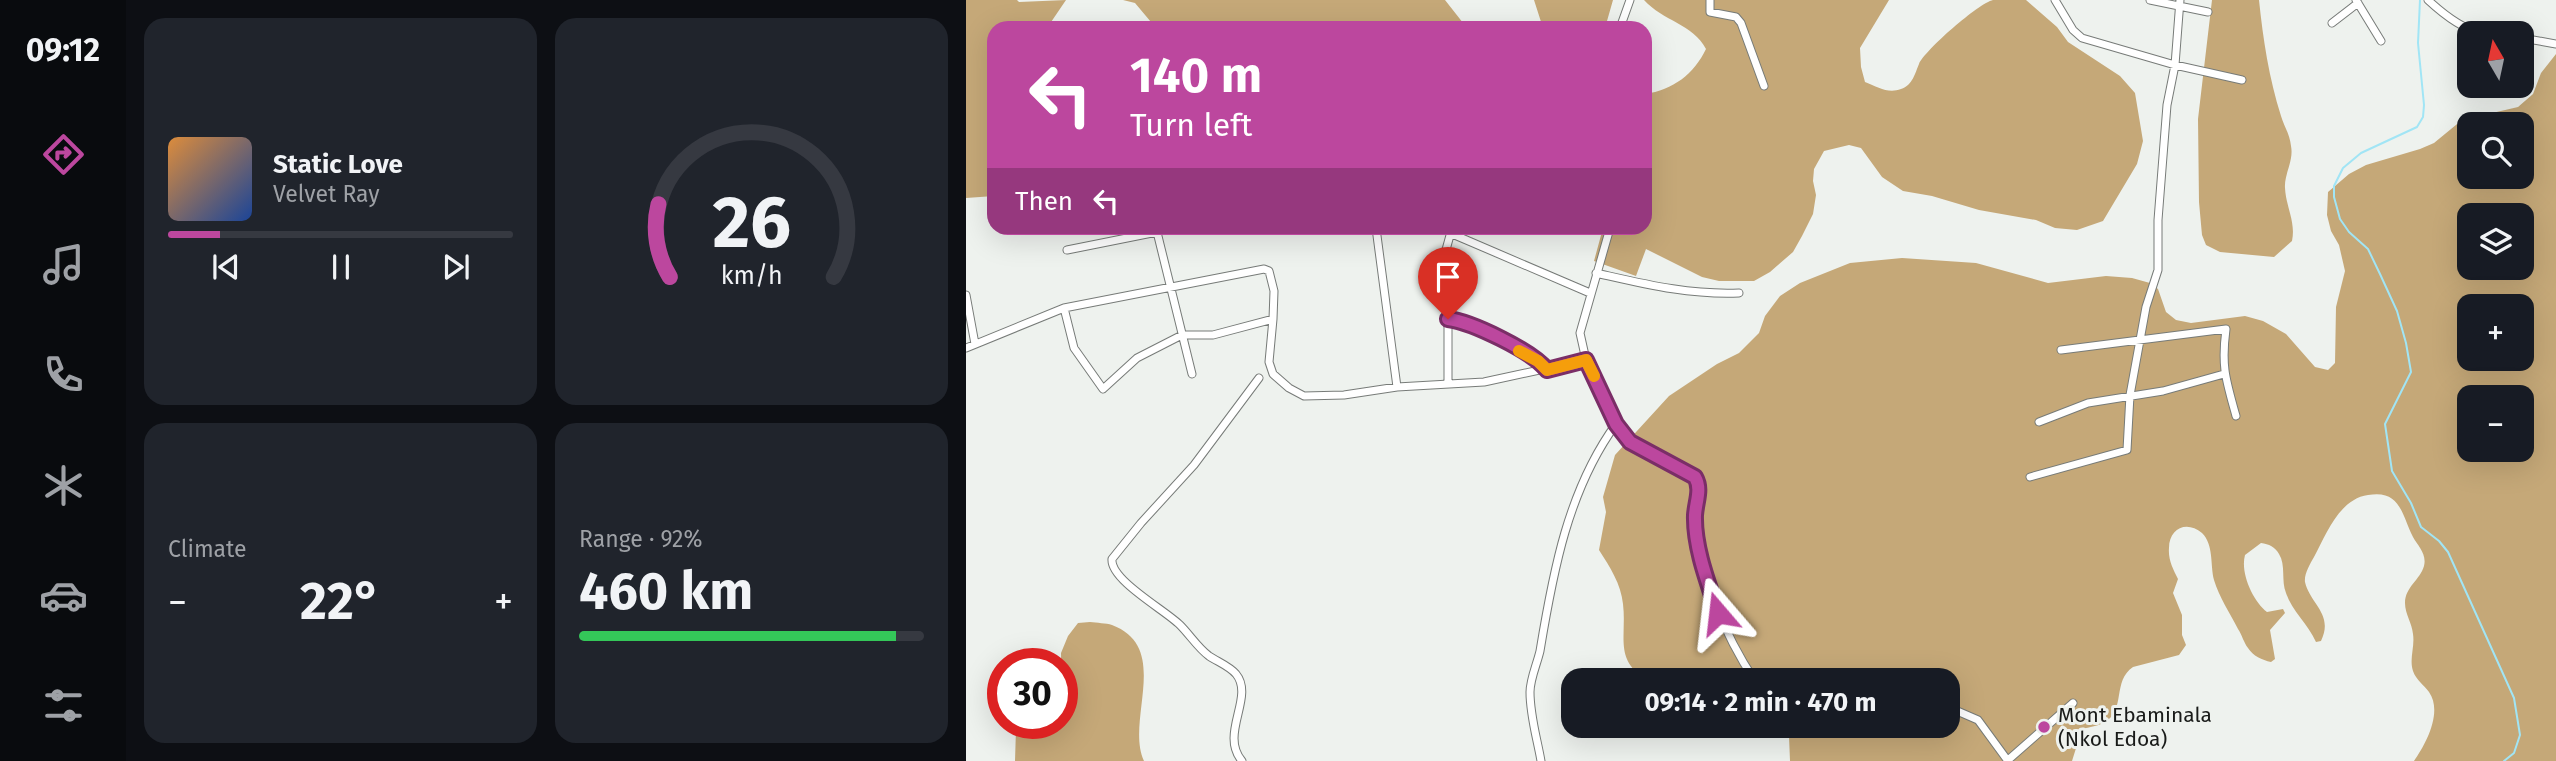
<!DOCTYPE html>
<meta charset="utf-8">
<style>
body{margin:0;font-family:"Fira Sans",sans-serif;background:#20242c;color:#f1f3f6;height:100vh;display:flex;flex-direction:column;font-size:26px;white-space:nowrap}
*{box-sizing:border-box;margin:0}
p{font-size:23px;color:#9ea1a6}
.icon{flex:none;width:38px;height:38px;fill:none;stroke:currentColor;stroke-width:2;stroke-linecap:round;stroke-linejoin:round}
.map{position:relative;flex:1;overflow:hidden}
.side{display:flex;flex-direction:column;gap:18px;padding:18px;background:#0d0f14;width:840px}
.side>*{flex:none}
.banner{position:absolute;left:21px;top:21px;width:665px;height:214px;border-radius:21px;box-shadow:0 7px 28px #0002;background:#bc479e;color:#fff;overflow:hidden}
.needle{width:46px;rotate:351deg}
.controls{position:absolute;left:1491px;top:21px;display:grid;gap:14px}
.controls a{display:grid;place-items:center;width:77px;height:77px;border-radius:14px;background:#171b24;box-shadow:0 7px 28px #0002;font-size:35px}
.speed{position:absolute;left:21px;top:648px;display:flex;gap:14px;font-size:35px;font-weight:700;text-align:center}
.speed>*{display:grid;place-content:center;width:91px;height:91px;border-radius:50%;background:#171b24;box-shadow:0 7px 28px #0002;line-height:1}
.speed .limit{border:10px solid #d22;background:#fff;color:#111}
.pin{position:absolute;display:grid;place-items:center;width:60px;height:60px;color:#fff;margin:-72px -30px;border-radius:50% 50% 50% 0;rotate:-45deg;box-shadow:0 0 7px #0007}
.pin .icon{rotate:45deg}
.me{position:absolute;width:77px;margin:-38px;rotate:343deg;stroke-linejoin:round;filter:drop-shadow(0 0 5px #0008)}
.turn{display:flex;align-items:center;gap:24px;height:147px;padding:0 28px;font-size:32px}
.turn .icon{width:91px;height:91px;stroke-width:2.5}
.turn b{display:block;font-size:49px;line-height:60px}
.then{display:flex;align-items:center;height:66px;padding:0 28px;background:#0003;gap:14px;font-size:26px}
.big{font-size:52px;font-weight:700;line-height:1.1}
.side .widget{flex:1;display:flex;flex-direction:column;justify-content:center;gap:10px;min-width:0;padding:0 24px;border-radius:21px;background:#20242c}
.side .dial{align-items:center;gap:0}
.dial svg{height:182px;overflow:visible;fill:none;stroke:#363941;stroke-width:7;stroke-linecap:round;text-anchor:middle}
.dial text{fill:#f1f3f6;stroke:none}
.song{display:flex;align-items:center;gap:21px}
.cover{width:84px;height:84px;border-radius:10px;background:linear-gradient(135deg,hsl(30 70% 55%),hsl(220 70% 35%))}
.played{height:7px;border-radius:4px;background:linear-gradient(90deg,#bc479e 15%,#363941 15%)}
.keys{display:flex;justify-content:space-around;direction:ltr}
.heat{display:flex;justify-content:space-between;align-items:center;font-size:38px;direction:ltr}
.charge{height:10px;border-radius:5px;background:linear-gradient(90deg,#34c759 92%,#363941 0)}
.side .tiles{flex:1;display:grid;gap:18px;grid-template-columns:repeat(2,1fr)}
.trip{position:absolute;left:595px;top:668px;width:399px;height:70px;border-radius:21px;background:#171b24;box-shadow:0 7px 28px #0002;font-weight:700;line-height:70px;text-align:center}
main{display:flex;flex:1;min-height:0}
.tab-bar{display:flex;flex-direction:column;width:126px;justify-content:space-around;align-items:center;background:#090b0e;color:#9ea1a6}
.tab-bar .icon{width:49px;height:49px}
.tab-bar .on{color:#bc479e}
.tab-bar b{font-size:32px;color:#f1f3f6}
.map>svg:first-child{display:block}
.forest{fill:#c5a878;fill-rule:evenodd}
.lines{fill:none;stroke-linecap:round;stroke-linejoin:round}
.stream{stroke:#a1e5f5;stroke-width:2}
.minor-casing{stroke:#777b78;stroke-width:9}
.minor{stroke:#fff;stroke-width:7}
.route-casing{stroke:#7a2e67;stroke-width:18}
.route{stroke:#bc479e;stroke-width:12}
.slow{stroke:#f59e0b;stroke-width:12}
.poi-dot{fill:#bc479e;stroke:#eef2ee;stroke-width:2.5}
.labels{text-anchor:middle;dominant-baseline:central;stroke-width:6;stroke-linejoin:round;paint-order:stroke}
.poi-label{font-size:21px;fill:#191b19;stroke:#eef2ee;text-anchor:start}
</style>
<main>
<nav class="tab-bar">
<b>09:12</b>
<svg class="icon on" aria-label="directions" viewBox="0 0 24 24"><path d="M12 3l9 9-9 9-9-9zM9 14v-3h6M13 9l2 2-2 2"/></svg>
<svg class="icon" aria-label="music" viewBox="0 0 24 24"><path d="M9 18V5l10-2v13"/><circle cx="6" cy="18" r="3"/><circle cx="16" cy="16" r="3"/></svg>
<svg class="icon" aria-label="phone" viewBox="0 0 24 24"><path d="M5 4h4l2 5-3 2q2 4 5 5l2-3 5 2v4C11 20 4 13 5 4z"/></svg>
<svg class="icon" aria-label="climate" viewBox="0 0 24 24"><path d="M12 3v18M4 7l16 10M4 17L20 7"/></svg>
<svg class="icon" aria-label="car" viewBox="0 0 24 24"><path d="M5 17H2v-5l4-1 3-4h7l3 4 3 1v5h-3M9 17h6M6 11h13"/><circle cx="7" cy="17" r="2"/><circle cx="17" cy="17" r="2"/></svg>
<svg class="icon" aria-label="filters" viewBox="0 0 24 24"><path d="M4 7h16M4 17h16"/><circle cx="9" cy="7" r="2"/><circle cx="15" cy="17" r="2"/></svg>
</nav>
<section class="side">
<div class="tiles">
<div class="widget">
<div class="song"><i class="cover"></i><div><b>Static Love</b><p>Velvet Ray</p></div></div>
<div class="played"></div>
<div class="keys"><svg class="icon" aria-label="previous" viewBox="0 0 24 24"><path d="M18 5L8 12l10 7zM5 5v14"/></svg><svg class="icon" aria-label="pause" viewBox="0 0 24 24"><path d="M8 5v14M16 5v14"/></svg><svg class="icon" aria-label="next" viewBox="0 0 24 24"><path d="M6 5l10 7-10 7zM19 5v14"/></svg></div>
</div>
<div class="widget dial"><svg viewBox="0 0 100 80">
<path d="M14 69A42 42 0 1 1 86 69"/>
<path d="M14 69A42 42 0 0 1 9 37" stroke="#bc479e"/>
<text x="50" y="56" font-size="32" font-weight="700">26</text>
<text x="50" y="72" font-size="11">km/h</text>
</svg></div>
<div class="widget"><p>Climate</p>
<div class="heat"><a>−</a><b class="big">22°</b><a>+</a></div>
</div>
<div class="widget"><p>Range · 92%</p><b class="big">460 km</b><div class="charge"></div></div>
</div>
</section>
<div class="map">
<svg width="1590" height="761" viewBox="0 0 1590 761">
<rect width="100%" height="100%" fill="#eef2ee"/>
<path class="forest" d="M0,0H51L53,2L100,0L81,28H28V196L0,198Z
M157,0H479L501,28H190L169,3Z
M568,0H647L639,28H577Z
M678,0H923L894,48L895,67L899,82C912,87 922,94 935,89C947,85 949,73 953,64C959,50 1013,3 1027,0C1037,0 1050,0 1060,0L1091,27L1102,42L1154,76L1169,93L1177,141L1171,164L1137,221L1111,230L1089,228L1070,220L1013,210L966,196L937,191L916,177L895,148L883,145L858,151L848,169L847,181L850,195L847,214L836,236L827,252L804,272L788,281H753L736,277L680,249L670,276L628,261L637,228H679V94C707,90 728,74 740,49C727,24 697,21 678,0Z
M1246,0H1293C1297,39 1303,78 1315,116C1318,126 1324,135 1325,146C1328,161 1318,174 1319,188C1320,207 1330,222 1326,241L1308,257L1254,252L1240,245L1236,235L1233,202L1232,119Z
M1590,54V761H1448C1460,744 1477,712 1463,692C1458,685 1450,680 1447,671C1443,659 1449,647 1447,634C1446,623 1439,614 1439,603C1439,587 1454,580 1458,566C1461,554 1452,546 1447,537C1436,516 1435,489 1402,495C1373,499 1360,535 1348,557C1344,564 1338,574 1339,582C1344,604 1368,614 1355,641L1350,642C1342,624 1326,611 1320,593C1315,581 1320,565 1313,554C1309,547 1303,544 1295,543L1279,555C1274,573 1287,601 1301,612L1317,609L1319,613L1304,630L1309,659L1305,662C1296,660 1287,656 1282,648C1278,643 1276,635 1272,629C1264,613 1253,597 1248,580C1244,564 1248,545 1236,533C1221,520 1203,528 1203,548C1202,560 1207,569 1212,579L1207,593L1216,615V635L1220,645L1213,655L1167,667C1146,681 1160,710 1139,722C1133,726 1123,727 1116,729L1106,761H824L823,736L820,726H982V681H683C647,661 661,637 657,604C655,584 644,567 633,550L640,512L637,497L649,455L703,396L751,364L773,353L793,333L799,316L814,296L834,283L884,263L936,258L1010,263L1082,283L1140,276L1166,278L1184,283L1192,289L1200,312L1210,320L1225,323L1279,316L1297,321L1320,334L1349,367L1362,370L1369,363L1370,307L1379,271L1373,245L1365,231L1361,215L1362,192L1383,174L1400,165L1454,149L1468,143L1496,120L1552,107L1567,94L1575,73ZM1503,124H1556V177H1503ZM1503,215H1556V268H1503ZM1503,306H1556V359H1503ZM1503,397H1556V450H1503Z
M124,622C131,623 140,623 146,625C206,648 159,720 178,761H49L50,729L55,723H96L95,653L102,636L112,623Z"/>
<g class="lines">
<path class="stream" d="M1454,0L1452,43L1458,105L1457,117L1451,127L1395,153L1377,168L1368,186V197L1374,219L1383,232L1402,249L1414,274L1431,311L1440,343L1445,372L1419,424L1426,471L1445,503L1455,527L1473,541L1482,552L1548,698L1554,735L1548,753L1538,761"/>
<g class="minor-casing">
<path id="minor" d="M744,0V12L770,17L775,23L798,86
M1089,0L1107,30L1116,38L1209,65L1276,80
M1184,0L1242,12
M1390,0L1415,41
M1462,0C1476,13 1496,29 1515,33
M1366,23L1392,3
M654,28L664,0
M1556,38L1590,44
M410,228L431,387
M484,233L624,293
M101,250L191,232L226,374
M630,273C679,284 722,295 773,293
M0,295L9,344
M98,308L108,348L137,389L171,358L216,335H247L307,319L303,362L307,374L323,388L338,396L378,395L431,387L518,382L620,360L614,333L644,228
M482,319C506,322 565,351 581,370
M0,348L98,308L298,269L303,271L308,291L307,319
M1095,350L1260,329C1255,367 1260,380 1270,416
M620,360L650,424L664,442L723,473C741,484 728,504 729,521C735,578 758,634 789,681
M482,384V319L478,257L486,228
M1073,422L1122,403L1197,391L1258,374
M1064,477L1161,450L1164,395L1180,307L1192,270V220L1201,105L1209,65L1214,0
M982,707L1012,720L1042,761
M276,761C253,734 289,697 270,674C263,666 252,662 243,656C232,648 224,635 214,625C199,610 144,580 146,559L175,523L228,465L293,378
M575,761C571,738 564,716 564,692C564,679 571,664 574,651C587,572 602,490 650,424
M1041,761L1107,703"/>
</g>
<use href="#minor" class="minor"/>
</g>
<g class="lines">
<g class="route-casing">
<path id="route" d="M482,319C506,322 566,351 581,370L620,360L650,424L664,442L729,477C736,489 730,501 729,515C728,547 742,583 752,613"/>
</g>
<use href="#route" class="route"/>
<path class="slow" d="M553,351L572,361L581,370L620,360L628,376"/>
</g>
<circle class="poi-dot" cx="1078" cy="727" r="7"/>
<g class="labels">
<g class="poi-label">
<text x="1092" y="715">Mont Ebaminala<tspan x="1092" dy="24">(Nkol Edoa)</tspan></text>
</g>
</g>
</svg>
<div class="controls">
<a><svg class="needle" viewBox="-14 -14 28 28"><path d="M0-13l5 13h-10z" fill="#e53935"/><path d="M0 13l5-13h-10z" fill="#9ea1a6"/></svg></a>
<a><svg class="icon" aria-label="search" viewBox="0 0 24 24"><circle cx="10" cy="10" r="6"/><path d="M15 15l6 6"/></svg></a>
<a><svg class="icon" aria-label="layers" viewBox="0 0 24 24"><path d="M12 4l9 5-9 5-9-5zM3 14l9 5 9-5"/></svg></a>
<a>+</a>
<a>−</a>
</div>
<div class="speed"><div class="limit">30</div></div>
<div class="pin" style="left:482px;top:319px;background:#d93025"><svg class="icon" aria-label="arrive" viewBox="0 0 24 24"><path d="M6 21V4h12l-3 4 3 4H6"/></svg></div>
<svg class="me" style="left:752px;top:613px" viewBox="-20 -20 40 40"><path d="M0-17L14 15 0 8-14 15z" fill="#bc479e" stroke="#fff" stroke-width="4"/></svg>
<div class="trip">09:14 · 2 min · 470 m</div>
<div class="banner">
<div class="turn"><svg class="icon" aria-label="left" viewBox="0 0 24 24"><path d="M17 20v-9H6M10 6l-5 5 5 5"/></svg><div><b>140 m</b>Turn left</div></div>
<div class="then">Then<svg class="icon" aria-label="left" viewBox="0 0 24 24"><path d="M17 20v-9H6M10 6l-5 5 5 5"/></svg></div>
</div>
</div>
</main>
